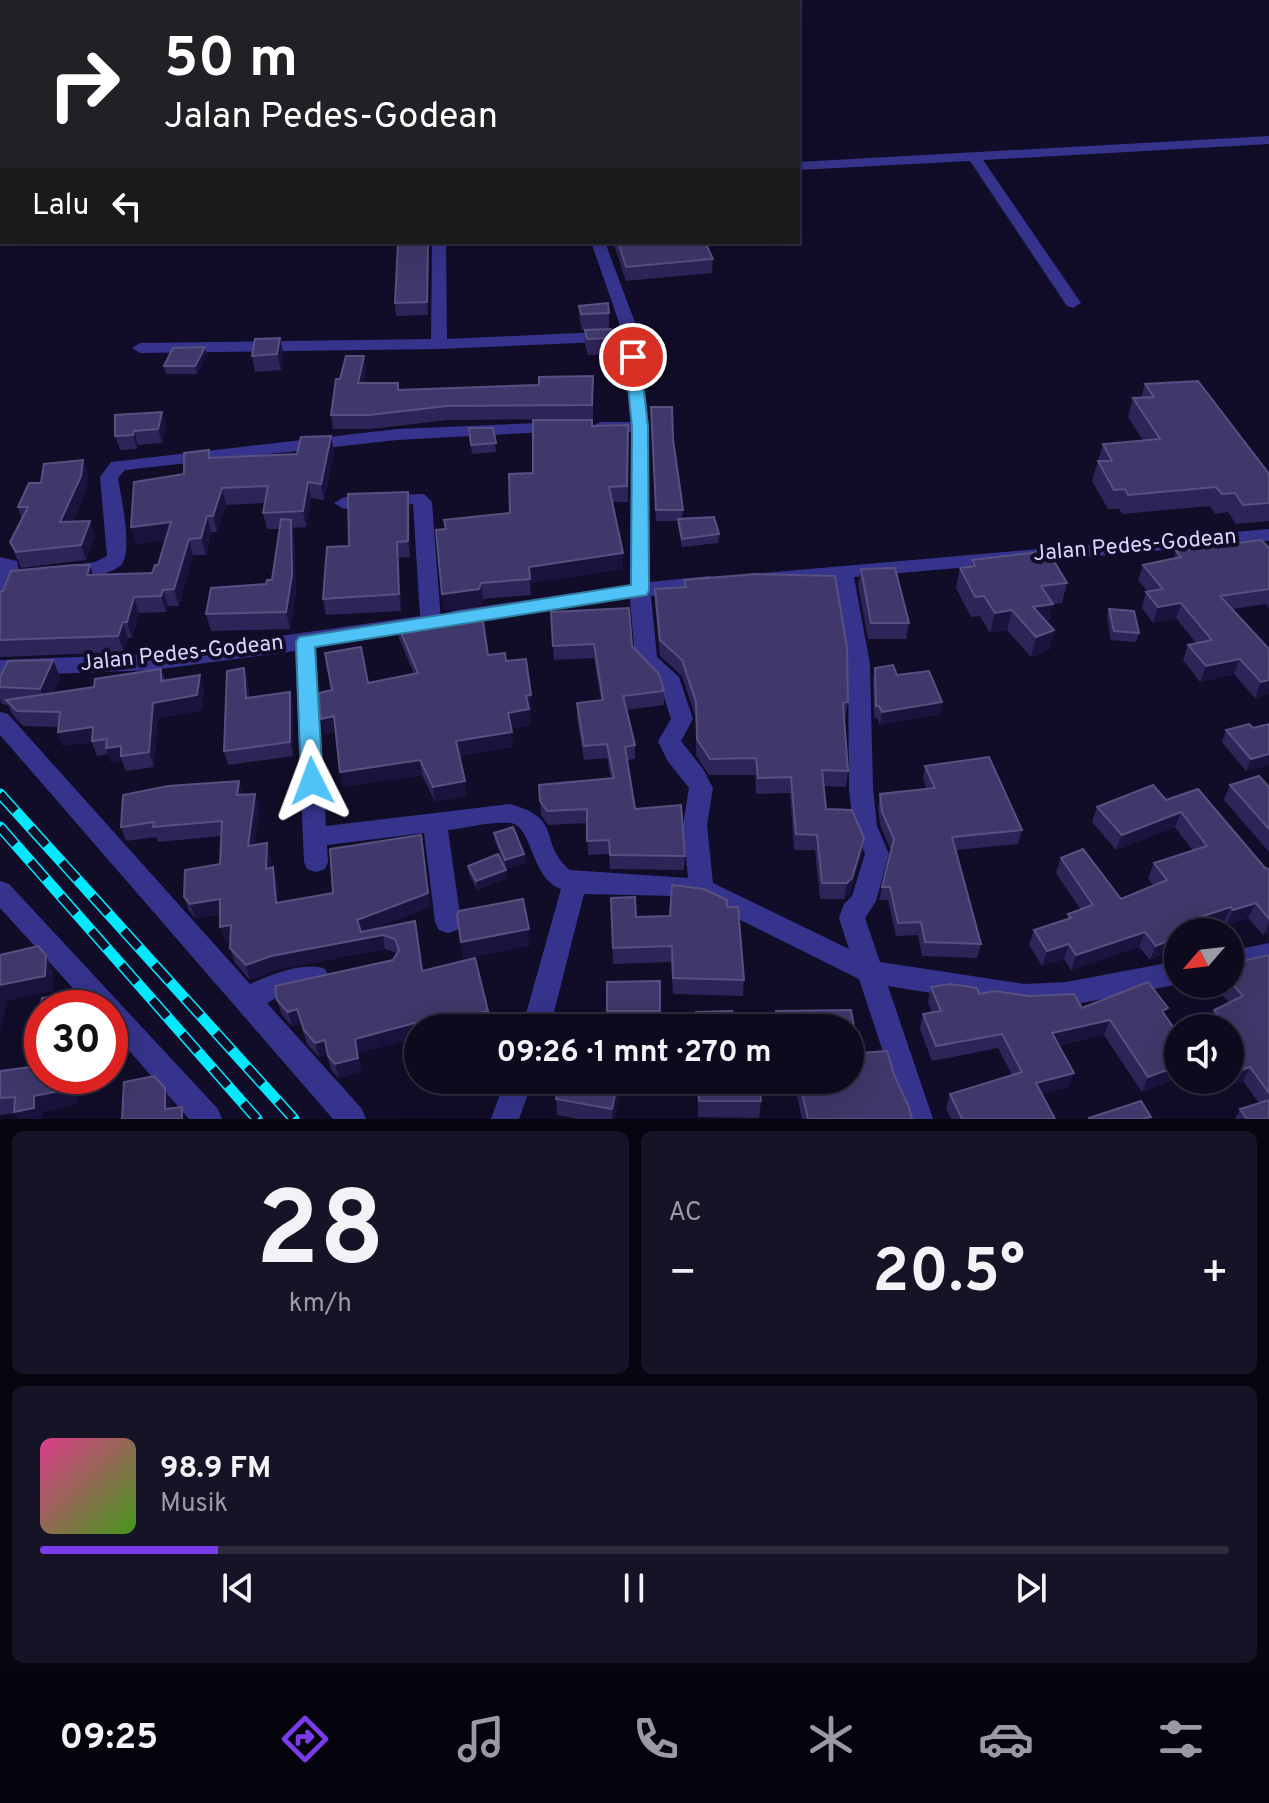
<!DOCTYPE html>
<html lang="id">
<meta charset="utf-8">
<style>
body{margin:0;font-family:Overpass,sans-serif;background:#161327;color:#f1f3f6;height:100vh;display:flex;flex-direction:column;font-size:30px;white-space:nowrap}
*{box-sizing:border-box;margin:0}
p{font-size:26px;color:#9a9aa4}
.icon{flex:none;width:44px;height:44px;fill:none;stroke:currentColor;stroke-width:2;stroke-linecap:round;stroke-linejoin:round}
.map{position:relative;height:1119px;overflow:hidden}
.side{display:flex;flex-direction:column;gap:12px;padding:12px;background:#070610;flex:1}
.side>*{flex:none}
.guide{position:absolute;left:0px;top:0px;width:800px;height:244px;box-shadow:0 8px 32px #0002,0 0 0 2px #2d2b3c;background:#202124;color:#fff;overflow:hidden}
.needle{width:52px;rotate:242deg}
.controls{position:absolute;left:1164px;top:918px;display:grid;gap:16px}
.controls a{display:grid;place-items:center;width:80px;height:80px;border-radius:50%;background:#0d0a1e;box-shadow:0 8px 32px #0002,0 0 0 2px #2d2b3c;font-size:40px}
.speed{position:absolute;left:24px;top:990px;display:flex;gap:16px;font-size:40px;font-weight:700;text-align:center}
.speed>*{display:grid;place-content:center;width:104px;height:104px;border-radius:50%;background:#0d0a1e;box-shadow:0 8px 32px #0002,0 0 0 2px #2d2b3c;line-height:1}
.speed .limit{border:12px solid #d22;background:#fff;color:#111}
.pin{position:absolute;display:grid;place-items:center;width:68px;height:68px;color:#fff;margin:-34px;border:4px solid #fff;border-radius:50%;box-shadow:0 2px 8px #0007}
.me{position:absolute;width:88px;margin:-44px;rotate:357deg;stroke-linejoin:round;filter:drop-shadow(0 0 6px #0008)}
.turn{display:flex;align-items:center;gap:28px;height:168px;padding:0 32px;font-size:36px}
.turn .icon{width:104px;height:104px;stroke-width:2.5}
.turn b{display:block;font-size:56px;line-height:68px}
.then{display:flex;align-items:center;height:76px;padding:0 32px;background:#0003;gap:16px;font-size:30px}
.big{font-size:60px;font-weight:700;line-height:1.1}
.side .widget{flex:1;display:flex;flex-direction:column;justify-content:center;gap:12px;min-width:0;padding:0 28px;border-radius:12px;background:#161327}
.side .dial{align-items:center;gap:0}
.dial b{font-size:104px;line-height:1}
.song{display:flex;align-items:center;gap:24px}
.cover{width:96px;height:96px;border-radius:12px;background:linear-gradient(135deg,hsl(330 70% 55%),hsl(100 70% 35%))}
.played{height:8px;border-radius:4px;background:linear-gradient(90deg,#7c3aed 15%,#2d2b3c 15%)}
.keys{display:flex;justify-content:space-around;direction:ltr}
.heat{display:flex;justify-content:space-between;align-items:center;font-size:44px;direction:ltr}
.side .tiles{flex:1;display:grid;gap:12px;grid-template-columns:1fr 1fr}
.widget:last-child{grid-column:span 2}
.trip{position:absolute;left:404px;top:1014px;width:460px;height:80px;border-radius:40px;background:#0d0a1e;box-shadow:0 8px 32px #0002,0 0 0 2px #2d2b3c;font-weight:700;line-height:80px;text-align:center}
.menu{display:flex;height:128px;justify-content:space-around;align-items:center;background:#05040c;color:#9a9aa4}
.menu .icon{width:56px;height:56px}
.menu .active{color:#7c3aed}
.menu b{font-size:36px;color:#f1f3f6}
.map>svg:first-child{display:block}
.lines{fill:none;stroke-linecap:round;stroke-linejoin:round}
.minor{fill:#35338b;fill-rule:evenodd}
.rail-casing{stroke:#00e9ff;stroke-width:11}
.rail{stroke:#110d28;stroke-width:8;stroke-dasharray:23;stroke-linecap:butt}
.wall{fill:#2e2458}
.shaded-wall{fill:#1b133d}
.building{fill:#40376a;stroke:#585081;stroke-width:2}
.route{fill:#4fc3f7;stroke:#337fa1;stroke-width:2}
.labels{text-anchor:middle;dominant-baseline:central;stroke-width:8;stroke-linejoin:round;paint-order:stroke}
.street-label{font-size:22px;fill:#d8d4ff;stroke:#110d28}
</style>
<div class="map">
<svg width="1269" height="1119" viewBox="0 0 1269 1119">
<rect width="100%" height="100%" fill="#110d28"/>
<g class="lines">
<path class="minor" d="M510,0H522L523,2H511Z
M1269,136V144L983,160L1081,303L1073,308L1067,306L970,161L798,170V162Z
M0,205H2V213H0Z
M432,242H446L447,339L622,331L591,242H605L640,336L649,427L650,582L710,576L720,583L710,590L651,596L657,657L679,677L693,719L681,741L703,769L713,788L707,825L713,883L849,949L839,918L844,904L852,896L865,854L853,826L849,789L848,664L834,579L770,585L763,583L760,578L763,573L1269,529V541L854,577L870,664L873,789L877,826L889,854L876,901L865,918L880,962L1024,984L1066,982L1178,961L1180,984L1066,1006L1024,1008L888,986L933,1119H905L859,979L704,902L675,896L584,894L550,1028H522L561,889C530,878 533,825 510,823C491,821 467,828 448,830L461,922L457,930L448,933L439,930L435,922L424,833L327,845L328,862L325,869L316,872L307,869L304,862L295,651L153,670L0,676V660L153,654L420,616L413,504L344,509L334,503L344,497L424,494L432,502L441,621L438,626L316,648L326,826L510,804C565,819 537,842 570,870L688,878L683,825L689,788L667,760L658,741L671,719L661,687L635,660L630,598L457,624L450,622L447,617L450,612L457,610L630,585L631,432H600L591,427L600,422H631L624,341L439,349L140,353L132,348L140,343L431,339Z
M560,422L569,427L566,431L397,440L125,470L118,478C121,496 134,555 120,566C105,577 82,577 64,579L54,572L57,567L95,562L107,556L100,477L111,462L397,429Z
M0,557L17,561L19,571L32,569L42,576L39,581L15,585L7,606L0,608Z
M0,712L8,714L250,984C271,975 303,961 325,969L329,977L325,985L280,996L267,1003L362,1109L366,1119H333L0,735Z
M0,881L9,884L218,1109L222,1119H189L110,1029V1008H91L0,908Z
M1269,943V965L1230,973V951Z
M505,1080H533L519,1119H491Z"/>
<g class="rail-casing">
<path id="rail" d="M0,794L294,1119
M0,827L257,1119"/>
</g>
<use href="#rail" class="rail"/>
</g>
<path class="wall" d="M9,0H315L316,2H9Z
M613,242H709V244H706L713,259L712,273L626,281Z
M429,252L428,315L396,316L395,303Z
M579,306L609,313V329L582,330L580,321Z
M585,330L612,338V354L588,355L585,346Z
M280,338L283,354L281,370L255,372L252,356Z
M205,347L207,355L197,374H166L164,366Z
M366,370L363,383L399,390L539,385L593,376V419L448,420L371,429H333L331,415L340,379Z
M1145,384L1269,474V521L1236,524L1228,512L1215,514L1210,506L1122,514L1119,509H1108L1092,481L1103,444L1143,440L1128,417L1133,398H1141Z
M162,412L166,426L162,443L138,445L137,449L120,450L115,436Z
M651,418L673,439L683,510L682,519L719,534L718,543L682,547L678,527V521H656Z
M628,425V502H612L623,569L530,583L531,595L483,599L481,605L444,611L445,529L510,513L533,473L592,426Z
M469,428H493L496,452L472,454Z
M331,436L334,452L324,500L311,498L306,527L293,528L294,537L296,592L290,629L211,631L206,614L266,584L272,580L280,529H267L263,513L265,503L226,505L217,532H211L206,555H193L179,606H168L166,612L139,613L132,638H128L124,652L0,657V592L90,565L93,575L152,573L158,565L166,540L136,544L184,474L211,458L297,454Z
M83,460L88,475L86,491L73,522L95,536L86,560L21,568L10,542L22,519L18,507L41,483Z
M410,508V557L399,558L401,611L326,615L323,599L349,546Z
M1269,548V608L1266,604L1232,609L1269,649V694L1255,698L1234,674L1200,682L1183,660L1188,645L1196,643L1176,618L1153,623L1142,608L1146,592H1148L1138,580L1143,565L1174,558L1176,551Z
M972,560L1067,583L1062,603L1053,604L1048,623L1054,630L1049,650L1031,657L1007,630L990,633L980,616L971,617L956,588L960,568L971,566Z
M861,569L909,623L906,639H868L858,585Z
M684,580L848,702L845,718L844,719L848,771L846,787L823,786L826,809L864,838L862,854L849,894L844,899H820L815,850H794L790,793L756,794L755,775H709L696,755V718L682,676L660,656L655,605V589L684,587Z
M1109,609L1139,633L1136,642L1111,640L1107,617Z
M551,612L632,646L664,691V705L626,710L635,745V759L627,760L635,809L685,856L684,870L610,869L609,854L588,855L587,823L548,825L541,815L539,785L611,778L607,758L584,760L577,718V703L601,700L594,658L554,660Z
M397,623L506,661L532,711H529L530,725L511,728L513,747L459,756L466,796L435,802L422,775L343,787L340,772L335,732L324,734L332,690L414,674L399,638Z
M53,660L60,677L52,693L94,687L161,669L165,680L204,689L202,710L158,718L154,767L126,771L122,761L111,762L108,754L97,756L92,742L63,746L58,732V727L23,726L12,714L8,705L2,704L0,700V677Z
M875,668L897,675L940,714L880,725L877,718H874L873,680Z
M248,681L249,697L290,692L293,705V756L228,765L224,751Z
M1269,724V765L1246,771L1222,742L1226,730L1253,728Z
M925,766L1022,830L1018,844L956,850L981,944L977,958L922,956L918,935L896,936L888,900H879L891,851L880,825L878,807L880,794L927,789L923,779Z
M239,781L242,795L255,794L259,809L254,845L271,858L270,868L273,867L277,882L278,902L430,907L372,929L418,936L422,970L490,1026L480,1028H418V1037L358,1053L361,1072L339,1078L331,1070L327,1054L319,1057L307,1044L301,1024L292,1026L282,1015L277,1000L393,960L397,953L385,949L275,970L250,980L235,963L230,948V940L225,941L220,914L195,918L189,911L184,897L220,864L221,836L158,842L156,837L126,841L121,827Z
M1230,785L1269,787V852L1224,800Z
M1166,800L1265,868L1269,869V933L1263,935L1248,918L1226,925L1224,922L1199,930L1178,932V948L1150,960L1139,947L1071,970L1064,959L1042,966L1029,945L1034,930L1067,919L1068,914L1081,910L1056,873L1061,858L1121,899L1153,885L1148,878L1154,863L1193,851L1175,827L1116,850L1092,822L1097,807Z
M494,833L524,854L525,863L506,869L495,841Z
M468,866L507,878L477,890L469,874Z
M611,898L636,917L670,916L727,907L744,980L743,996L673,994L671,962L613,964Z
M1269,955V1119H1235L1240,1109L1259,1103L1243,1081L1208,1094L1199,1080H1230V1028H1209L1207,1025L1214,1010L1229,1003L1219,991L1223,984H1230V975L1238,962Z
M607,982L660,1011V1027L607,1028Z
M931,987L1082,1008L1165,1015L1178,1034V1078L1142,1092L1104,1035L1059,1045L1069,1087L1042,1094L1055,1119H951L946,1108L950,1094L1012,1075L998,1048L932,1061L920,1029L923,1014L932,1013L928,1002Z
M63,995L70,1008H42V1076H78L77,1104L43,1112L42,1119H18L15,1113L0,1115V1071L30,1067L42,998Z
M851,1010L859,1053L887,1051L894,1075L909,1107L912,1119H802L796,1092L784,1093L782,1080H850V1028H775L776,1011Z
M560,1080H619L620,1092L614,1119H577L557,1115L556,1099Z
M697,1080H759L761,1101L759,1118L698,1117Z"/>
<path class="shaded-wall" d="M261,0H286V2H243Z
M428,242L429,252L428,315L427,302Z
M280,338L283,354L281,370L277,354Z
M205,347L207,355L197,374L195,366Z
M364,356L366,370L360,397L358,383Z
M162,412L166,426L162,443L158,429Z
M134,431L138,445L137,449L133,435Z
M331,436L334,452L324,500L321,484Z
M83,460L88,475L86,491L66,537L60,522Z
M308,482L311,498L306,527L303,511Z
M222,488L226,505L217,532L213,516Z
M408,492L410,508V557L408,541Z
M207,516L211,532L206,555L201,538Z
M291,520L294,537L296,592L290,629L286,612Z
M90,521L95,536L86,560L81,545Z
M171,522L176,538L136,544L131,527Z
M189,539L193,555L179,606L174,589Z
M397,542L399,558L401,611L399,594Z
M623,553V569L530,583L529,567Z
M90,565L95,582L87,575Z
M481,583L483,599L481,605L444,611L442,594Z
M163,590L168,606L166,612L161,596Z
M134,597L139,613L132,638L127,622Z
M1181,603L1176,618L1153,623L1158,607Z
M1053,604L1048,624L1033,607Z
M1012,610L1007,630L990,633L995,613Z
M123,622L128,638L124,652L118,636Z
M1054,630L1049,650L1031,657L1036,637Z
M1240,659L1234,674L1200,682L1206,666Z
M53,660L60,677L46,706L40,689Z
M244,668L248,681L249,711L246,698Z
M200,675L204,689L202,710L158,718L154,767L149,752L153,703Z
M1269,680V694L1255,698L1261,682Z
M290,692L293,705V756L290,742Z
M531,695L532,711H529L530,725L509,728L508,713L526,696Z
M942,702L940,714L880,725L882,712Z
M334,716L337,731L324,734L321,719Z
M93,727L92,742L63,746L58,732Z
M512,732L513,747L458,756L456,741Z
M121,746V756L122,761L111,762L106,748Z
M1269,754V765L1246,771L1251,759Z
M420,760L422,775L343,787L340,772Z
M239,781L243,796L237,795Z
M465,781L466,796L435,802L433,787Z
M255,794L259,809L252,860L248,846Z
M1181,812L1175,827L1116,850L1122,835Z
M421,835L430,907L360,934L357,920Z
M864,838L862,854L849,894L844,899L847,883Z
M267,843L271,858L270,883L266,869Z
M524,854L525,863L506,869L505,860Z
M273,867L277,882L280,917L276,903Z
M506,870L507,878L477,890L476,881Z
M220,899L225,913L195,918L190,904Z
M1256,903L1248,918L1226,925L1233,910Z
M1231,907L1224,922L1199,930L1198,932H1187L1194,919Z
M1269,923V933L1263,935Z
M231,925L235,940L225,941L220,927Z
M529,929L530,946L463,959L461,942Z
M1145,932L1139,947L1071,970L1076,955Z
M383,935L385,949L275,970L250,980L246,965L271,956Z
M1178,936V948L1150,960L1156,946Z
M1069,944L1064,959L1042,966L1047,951Z
M46,955L53,971V991L7,1001L0,1036V985Z
M63,995L70,1008H61Z
M297,1009L301,1024L292,1026L288,1012Z
M488,1011L490,1026L480,1028H435L434,1024Z
M433,1018L435,1028H418V1037L358,1053L361,1072L339,1078L335,1064L355,1039Z
M1110,1020L1104,1035L1047,1047L1052,1033Z
M325,1040L329,1054L319,1057L315,1043Z
M1178,1066V1078L1142,1092L1148,1077Z
M1250,1067L1243,1081L1208,1094L1215,1080H1230V1074Z
M1074,1073L1069,1087L1031,1097L1036,1083Z
M70,1076H78L77,1104L43,1112L42,1119H18L14,1112L34,1096Z
M618,1080H619L620,1092L614,1119H612V1109Z
M165,1088L171,1103V1119L165,1109Z"/>
<path class="building" d="M46,0H261L243,2H46Z
M286,0H315L286,2Z
M398,242H428L427,302L395,303Z
M618,242H705L713,259L626,267Z
M608,303L609,313L581,314L579,306Z
M611,329L612,338L587,339L585,330Z
M280,338L277,354L252,356L255,339Z
M205,347L195,366H164L173,348Z
M346,356H364L358,383H398V390L539,385V377L593,376L592,405L447,406L369,415H331L336,379H340Z
M1198,381L1269,474V503L1243,505L1235,493L1222,494L1216,487L1128,495L1125,489L1114,490L1098,461H1112L1103,444L1160,439L1133,398L1154,397L1145,384Z
M651,407H672L673,439L683,510H656Z
M162,412L158,429L134,431L133,435L115,436V415Z
M533,420H592V426L628,425L627,486L609,487L623,553L529,567L530,579L481,583L479,589L442,594L436,530L446,529L444,520L510,513L509,474L533,473Z
M469,428H493L496,443L471,445Z
M331,436L321,484L308,482L303,511L263,513L268,486L222,488L213,516H207L201,538L189,539L174,589L163,590L161,596L134,597L127,622H123L118,636L0,640V592L3,591L11,571L74,565H90L87,575L152,573L155,565H158L171,522L131,527L134,482L184,474V453L209,450V458L297,454L301,437Z
M83,460L81,476L60,522L90,521L81,545L16,552L10,542L28,507H18L29,483H41L44,464Z
M408,492V541L397,542L399,594L323,599L327,547L349,546L348,494Z
M714,517L719,534L682,539L678,519Z
M281,519L291,520L292,575L286,612L206,614L211,588L266,584L267,580H272Z
M1261,540L1269,548V589L1220,596L1269,649V680L1261,682L1240,659L1206,666L1188,645L1212,640L1181,603L1158,607L1146,592L1163,589L1143,565L1181,557L1176,551Z
M1048,551L1067,583L1041,586L1053,604L1033,607L1054,630L1036,637L1012,610L995,613L984,596L975,597L960,568L975,566L972,560Z
M895,568L909,623H871L861,569Z
M756,574L835,576L847,648L848,702L843,703L848,771L822,770L826,809L852,810L864,838L852,878L847,883H822L817,835L796,834L791,777L758,778L756,758L710,759L697,739L696,702L682,660L660,640L655,589L686,587L684,580Z
M629,608L632,646L659,674L664,691L623,696L635,745L625,747L635,809L681,805L685,856L610,855L609,840L587,841V809L547,811L540,801L539,785L614,778L607,744L584,746L577,703L603,700L594,644L553,646L551,612Z
M481,609L488,655L505,653L506,661L526,659L531,695L526,696L529,709L508,713L512,732L456,741L465,781L433,787L420,760L340,772L334,716L321,719L320,714L319,693L332,690L325,653L361,647L368,683L418,673L397,623Z
M1109,609L1134,611L1139,633L1114,631Z
M53,660L40,689L0,687V677L8,661Z
M893,665L897,675L929,671L942,702L882,712L879,706H876L875,668Z
M244,668L246,698L290,692V742L224,751L227,671Z
M161,669V681L200,675L197,695L153,703L149,752L121,756V746L106,748L107,739L92,741L93,727L58,732L60,712L17,711L6,700L94,687L95,679Z
M1249,724L1253,728L1269,724V754L1251,759L1226,730Z
M989,757L1022,830L952,837L981,944L925,942L921,922L898,923L890,887H882L894,839L882,812L880,794L935,788L925,766Z
M1259,776L1269,787V829L1230,785Z
M239,781L237,795L255,794L248,846L267,843L266,869L273,867L276,903L333,893L330,849L421,835L428,893L357,920L361,932L415,921L422,971L475,958L488,1011L434,1024L433,1018L355,1039L358,1058L335,1064L328,1056L325,1040L315,1043L304,1030L297,1009L288,1012L277,1000L275,986L393,960L399,950L395,939L383,935L271,956L246,965L230,948L231,925L220,927V899L190,904L184,897L185,870L220,864L222,821L153,827L154,822L121,827L123,795L168,786Z
M1153,785L1166,800L1198,789L1265,868L1269,869V919L1256,903L1233,910L1231,907L1194,919L1201,926L1187,932H1178V936L1156,946L1145,932L1076,955L1069,944L1047,951L1034,930L1071,918L1068,914L1093,905L1061,858L1083,849L1121,899L1167,880L1154,863L1207,846L1181,812L1122,835L1097,807Z
M513,827L524,854L505,860L494,833Z
M498,854L506,870L476,881L468,866Z
M672,885L704,889L727,900V907H738L744,980L673,978L672,946L613,948L611,898L635,897L636,917L670,916Z
M523,899L529,929L461,942L457,915L459,911Z
M38,946L46,955L45,976L0,985V955Z
M1269,955V1093L1250,1067L1230,1074V1048L1242,1044L1230,1030V1028H1228L1214,1010L1243,996L1230,981V975L1244,969L1238,962Z
M660,981V1011H607V982Z
M1148,982L1168,1008L1162,1011L1178,1034V1066L1148,1077L1110,1020L1052,1033L1074,1073L1036,1083L1055,1119H962L950,1094L1022,1072L1002,1034L936,1046L923,1014L941,1011L931,987L950,984L977,988L979,994L994,991L1029,996L1074,994L1082,1008Z
M63,995L61,1008H42V1076H70L69,1089L34,1096V1108L14,1112L15,1097L0,1098V1071L30,1067L42,998Z
M851,1010L859,1053L887,1051L894,1075L909,1107L912,1119H808L799,1080H850V1028H779L776,1011Z
M732,1011L734,1028H697L696,1012Z
M154,1076L165,1088V1109L182,1107V1119H122L124,1082Z
M560,1080H618L612,1109L556,1099Z
M698,1080H759L761,1101H699Z
M1269,1100V1119H1247L1240,1109Z
M1141,1101L1151,1117L1143,1119H1089V1118Z"/>
<path class="route" d="M633,352L640,357L648,427L649,590L647,595L315,647L323,781L320,787L312,789L304,787L301,781L296,642L299,637L631,585L632,427L625,357Z"/>
<g class="labels">
<g class="street-label">
<text transform="translate(1135 546) rotate(-5)">Jalan Pedes-Godean</text>
<text transform="translate(182 654) rotate(-6)">Jalan Pedes-Godean</text>
</g>
</g>
</svg>
<div class="controls">
<a><svg class="needle" viewBox="-14 -14 28 28"><path d="M0-13l5 13h-10z" fill="#e53935"/><path d="M0 13l5-13h-10z" fill="#9a9aa4"/></svg></a>
<a><svg class="icon" aria-label="sound" viewBox="0 0 24 24"><path d="M4 9h4l5-4v14l-5-4H4zM17 9q2 3 0 6"/></svg></a>
</div>
<div class="speed"><div class="limit">30</div></div>
<div class="pin" style="left:633px;top:357px;background:#d93025"><svg class="icon" aria-label="arrive" viewBox="0 0 24 24"><path d="M6 21V4h12l-3 4 3 4H6"/></svg></div>
<svg class="me" style="left:312px;top:781px" viewBox="-20 -20 40 40"><path d="M0-17L14 15 0 8-14 15z" fill="#4fc3f7" stroke="#fff" stroke-width="4"/></svg>
<div class="trip">09:26 · 1 mnt · 270 m</div>
<div class="guide">
<div class="turn"><svg class="icon" aria-label="right" viewBox="0 0 24 24"><path d="M7 20v-9h11M14 6l5 5-5 5"/></svg><div><b>50 m</b>Jalan Pedes-Godean</div></div>
<div class="then">Lalu<svg class="icon" aria-label="left" viewBox="0 0 24 24"><path d="M17 20v-9H6M10 6l-5 5 5 5"/></svg></div>
</div>
</div>
<section class="side">
<div class="tiles">
<div class="widget dial"><b>28</b><p>km/h</p></div>
<div class="widget"><p>AC</p>
<div class="heat"><a>−</a><b class="big">20.5°</b><a>+</a></div>
</div>
<div class="widget">
<div class="song"><i class="cover"></i><div><b>98.9 FM</b><p>Musik</p></div></div>
<div class="played"></div>
<div class="keys"><svg class="icon" aria-label="previous" viewBox="0 0 24 24"><path d="M18 5L8 12l10 7zM5 5v14"/></svg><svg class="icon" aria-label="pause" viewBox="0 0 24 24"><path d="M8 5v14M16 5v14"/></svg><svg class="icon" aria-label="next" viewBox="0 0 24 24"><path d="M6 5l10 7-10 7zM19 5v14"/></svg></div>
</div>
</div>
</section>
<nav class="menu">
<b>09:25</b>
<svg class="icon active" aria-label="directions" viewBox="0 0 24 24"><path d="M12 3l9 9-9 9-9-9zM9 14v-3h6M13 9l2 2-2 2"/></svg>
<svg class="icon" aria-label="music" viewBox="0 0 24 24"><path d="M9 18V5l10-2v13"/><circle cx="6" cy="18" r="3"/><circle cx="16" cy="16" r="3"/></svg>
<svg class="icon" aria-label="phone" viewBox="0 0 24 24"><path d="M5 4h4l2 5-3 2q2 4 5 5l2-3 5 2v4C11 20 4 13 5 4z"/></svg>
<svg class="icon" aria-label="climate" viewBox="0 0 24 24"><path d="M12 3v18M4 7l16 10M4 17L20 7"/></svg>
<svg class="icon" aria-label="car" viewBox="0 0 24 24"><path d="M5 17H2v-5l4-1 3-4h7l3 4 3 1v5h-3M9 17h6M6 11h13"/><circle cx="7" cy="17" r="2"/><circle cx="17" cy="17" r="2"/></svg>
<svg class="icon" aria-label="filters" viewBox="0 0 24 24"><path d="M4 7h16M4 17h16"/><circle cx="9" cy="7" r="2"/><circle cx="15" cy="17" r="2"/></svg>
</nav>
